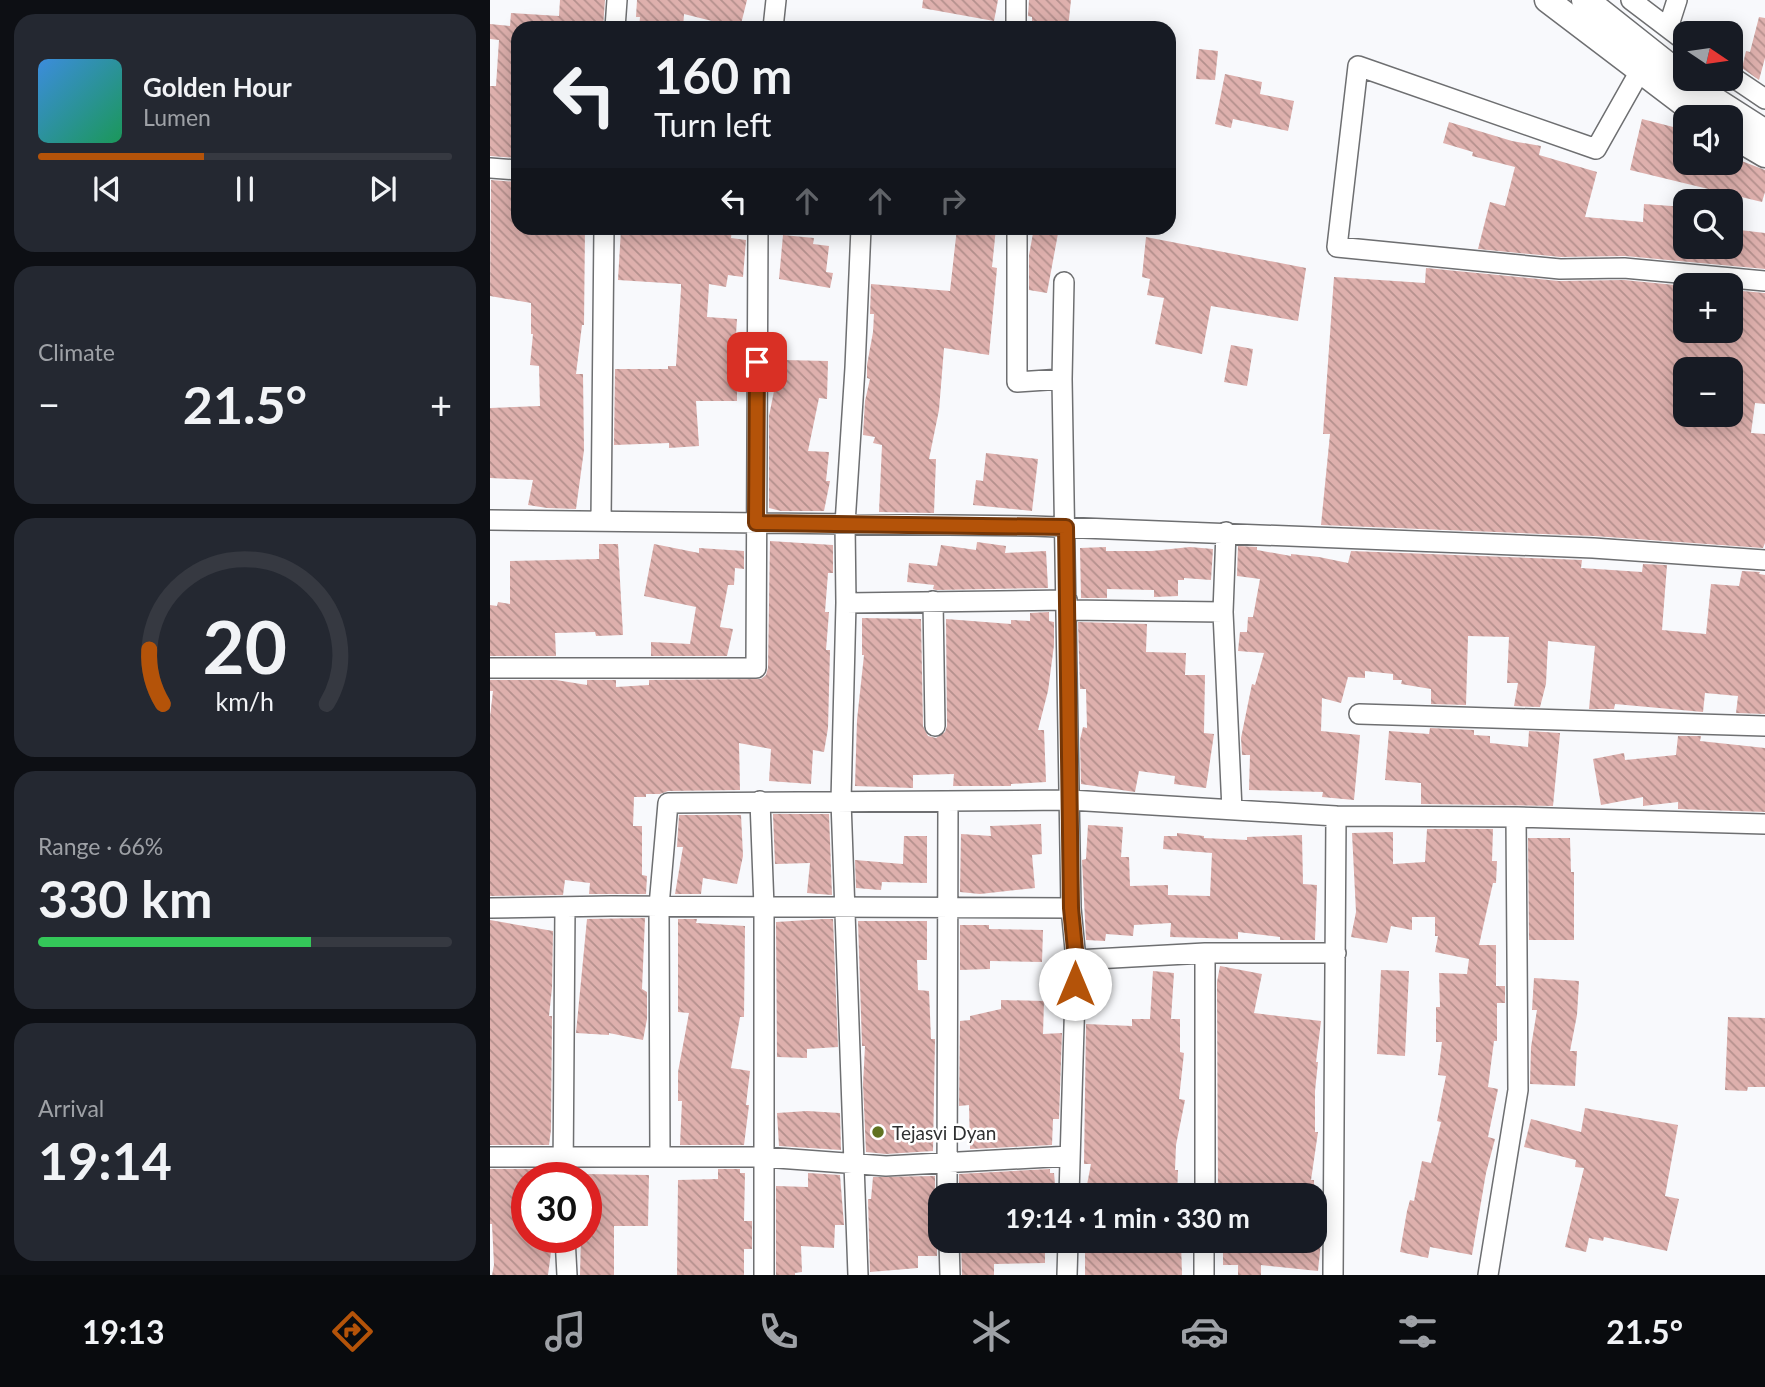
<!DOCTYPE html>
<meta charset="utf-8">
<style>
body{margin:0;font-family:Lato,sans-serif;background:#242831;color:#f1f3f6;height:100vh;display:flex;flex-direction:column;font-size:26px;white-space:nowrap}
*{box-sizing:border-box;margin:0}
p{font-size:23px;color:#9ea1a6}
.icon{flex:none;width:38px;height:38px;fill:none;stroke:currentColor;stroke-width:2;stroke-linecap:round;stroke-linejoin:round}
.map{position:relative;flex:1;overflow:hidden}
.details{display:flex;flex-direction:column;gap:14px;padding:14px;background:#0d0f14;width:490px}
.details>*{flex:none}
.guide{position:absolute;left:21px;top:21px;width:665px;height:214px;border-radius:21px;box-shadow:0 4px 18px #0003;background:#171b24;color:#f1f3f6;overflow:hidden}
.needle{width:46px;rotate:103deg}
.controls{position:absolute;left:1183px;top:21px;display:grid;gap:14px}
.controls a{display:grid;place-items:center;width:70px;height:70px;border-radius:14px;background:#171b24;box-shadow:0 4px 18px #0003;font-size:35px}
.speed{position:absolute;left:21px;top:1162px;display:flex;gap:14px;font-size:35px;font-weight:700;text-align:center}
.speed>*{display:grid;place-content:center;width:91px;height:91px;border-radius:50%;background:#171b24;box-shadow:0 4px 18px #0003;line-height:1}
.speed .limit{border:10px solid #d22;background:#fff;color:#111}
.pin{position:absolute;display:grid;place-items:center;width:60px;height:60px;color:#fff;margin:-30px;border-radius:14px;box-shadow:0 4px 10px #0006}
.me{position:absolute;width:77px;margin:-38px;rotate:0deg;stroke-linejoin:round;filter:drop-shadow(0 0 5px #0008)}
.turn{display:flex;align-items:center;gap:24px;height:147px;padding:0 28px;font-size:32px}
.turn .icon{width:91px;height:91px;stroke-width:2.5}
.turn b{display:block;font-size:49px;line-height:60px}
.lanes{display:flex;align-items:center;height:66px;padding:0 28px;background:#0003;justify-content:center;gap:35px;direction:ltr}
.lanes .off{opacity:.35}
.big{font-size:52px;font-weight:700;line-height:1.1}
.details .widget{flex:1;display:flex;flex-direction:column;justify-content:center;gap:10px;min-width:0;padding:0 24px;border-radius:21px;background:#242831}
.details .dial{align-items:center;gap:0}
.dial svg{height:182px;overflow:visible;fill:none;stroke:#363941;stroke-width:7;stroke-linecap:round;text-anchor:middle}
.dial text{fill:#f1f3f6;stroke:none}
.song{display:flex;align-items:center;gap:21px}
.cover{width:84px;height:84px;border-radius:10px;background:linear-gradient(135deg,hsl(210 70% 55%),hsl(150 70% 35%))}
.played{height:7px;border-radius:4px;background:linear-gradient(90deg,#b45309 40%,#363941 40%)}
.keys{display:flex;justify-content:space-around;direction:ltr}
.heat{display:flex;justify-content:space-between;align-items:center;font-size:38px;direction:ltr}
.charge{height:10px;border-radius:5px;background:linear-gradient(90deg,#34c759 66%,#363941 0)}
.trip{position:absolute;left:438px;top:1183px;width:399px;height:70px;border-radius:21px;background:#171b24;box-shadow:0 4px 18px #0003;font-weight:700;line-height:70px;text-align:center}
.tab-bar{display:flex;height:112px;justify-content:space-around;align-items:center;background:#090b0e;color:#9ea1a6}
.tab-bar .icon{width:49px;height:49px}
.tab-bar .current{color:#b45309}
.tab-bar b{font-size:32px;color:#f1f3f6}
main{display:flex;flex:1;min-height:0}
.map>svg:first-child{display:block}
.building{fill:url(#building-back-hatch);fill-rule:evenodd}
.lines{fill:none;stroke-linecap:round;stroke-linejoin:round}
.minor-casing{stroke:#6e6f71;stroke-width:22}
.tertiary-casing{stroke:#6e6f71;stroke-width:27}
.secondary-casing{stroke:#6e6f71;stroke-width:29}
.minor{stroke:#fff;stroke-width:19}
.tertiary{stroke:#fff;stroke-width:24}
.secondary{stroke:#fff;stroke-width:26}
.route-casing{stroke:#753606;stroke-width:18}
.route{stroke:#b45309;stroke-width:12}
.poi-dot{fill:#5f7221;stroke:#fff;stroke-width:2.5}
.labels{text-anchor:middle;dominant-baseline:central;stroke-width:5;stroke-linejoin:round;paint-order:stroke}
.poi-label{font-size:19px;fill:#2f3031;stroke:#fff;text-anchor:start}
</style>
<main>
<section class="details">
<div class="widget">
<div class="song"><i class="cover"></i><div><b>Golden Hour</b><p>Lumen</p></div></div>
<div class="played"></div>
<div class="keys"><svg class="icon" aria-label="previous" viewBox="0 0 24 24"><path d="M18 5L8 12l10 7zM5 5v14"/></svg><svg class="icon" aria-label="pause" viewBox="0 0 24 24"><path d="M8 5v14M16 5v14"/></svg><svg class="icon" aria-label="next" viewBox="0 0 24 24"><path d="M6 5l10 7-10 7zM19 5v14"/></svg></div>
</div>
<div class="widget"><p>Climate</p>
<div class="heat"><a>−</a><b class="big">21.5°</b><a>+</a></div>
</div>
<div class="widget dial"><svg viewBox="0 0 100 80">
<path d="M14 69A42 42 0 1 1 86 69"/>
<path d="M14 69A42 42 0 0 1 8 45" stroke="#b45309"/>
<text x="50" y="56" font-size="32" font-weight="700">20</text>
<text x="50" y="72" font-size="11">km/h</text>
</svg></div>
<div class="widget"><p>Range · 66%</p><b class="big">330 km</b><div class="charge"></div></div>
<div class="widget"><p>Arrival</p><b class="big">19:14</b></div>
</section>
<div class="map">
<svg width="1275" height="1275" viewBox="0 0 1275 1275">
<defs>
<pattern id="building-back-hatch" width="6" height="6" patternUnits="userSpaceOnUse" patternTransform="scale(1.75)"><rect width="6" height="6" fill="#deb0ad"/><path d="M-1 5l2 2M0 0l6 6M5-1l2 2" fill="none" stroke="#b4908d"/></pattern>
</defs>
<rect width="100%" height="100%" fill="#f8f9fc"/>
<path class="building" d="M70,0H115L113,28H28V158L0,156V86H6L9,40L0,39V24L20,26L21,13L69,16Z
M147,0H257L250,28L194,14L193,28H149L150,17H146Z
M433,0H508L504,21L432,8Z
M539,0H581L578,28H542V17L538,16Z
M1269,17L1275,18V58L1269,80L1252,68L1256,51L1260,52Z
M709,49L728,51L725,80L706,79Z
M735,74L772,82L770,94L804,101L798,131L743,119L741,128L725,124Z
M1152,119L1195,130V163H1241V157L1275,170V192L1272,202L1140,170Z
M959,122L1022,141L1051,146L1049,155L1107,172L1095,217L1153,222L1154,204L1195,207V247H1241V229L1275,233V269L1135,256L1071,257L988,249L1000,202L1015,206L1025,167L982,156L983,152L953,143Z
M1,180L28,182V228H95L94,325H92L86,374H93L94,450L86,509L57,508L38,505L43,480L0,478V408L50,406L49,366L40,365L43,334H41V303L0,296Z
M198,228H242L241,238L256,240L253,277L238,275L236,287L219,284L217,317L247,319L244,366H247V401H206L209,446L179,448V443L124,445L125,369H178V366H186L191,289V284L128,280L131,229L197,233Z
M467,228H506L502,267L507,268L499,355L454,348L449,410L439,459H446L444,513L389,512L392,445L383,443L385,437L373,435L375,401L380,379L377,378V365L383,332L384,314H380L381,284L460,291Z
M544,228H569L557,293L539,290V255Z
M293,235L324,238L323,244L339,246L336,272L343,273L340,288L289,279Z
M656,237L816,268L808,321L721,306L712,354L665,344L674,298L657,295L660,279L652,277Z
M936,268L1069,281L1134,280L1195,286V331H1241V290L1275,293V404L1265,403L1261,433L1275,434V543L1273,548L1104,536L831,525L840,434H833L844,277L935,283ZM1195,369H1241V415H1195Z
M741,345L763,349L757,386L734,382Z
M294,360L338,361L337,399L329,398L318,451L339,452L336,481H340L334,511H291L279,508V416L284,391L280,390L283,371L294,373Z
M496,453L548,459L542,511L483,505L486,480L493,481Z
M280,541L343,545V573H338L335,612H339L336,650H340L338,728L334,752L323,750L321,784L279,781L281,749L249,743L250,790L178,791L170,794H156V797H144L143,826H152V875L157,876L156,894H99L100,883L75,880L73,895L0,896V717L3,691H0V680H66L97,685V680H126V687L159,685V680L271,679L276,675L278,668Z
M487,542L516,546L515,553L556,551L558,588L446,590L443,589L444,585L417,582L419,563L447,566L451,545L486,550Z
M109,544H128L133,635L106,636L105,632L65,633L66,656H0V605L7,606L8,602L20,604V561L109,559Z
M164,544L209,553V548L254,551V569L245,568L244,585H238L230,627L243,629L237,656H161V642L200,644L206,607L154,596Z
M748,546L767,547V550L801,556V554L829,557L858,563L861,551L1092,560L1091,568L1152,572L1153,564L1177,565L1172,630L1216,634L1221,584L1249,586L1252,571L1270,572L1269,574L1275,575V714L1246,713L1248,696L1215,693L1213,712L1125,704L1124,709H1099L1105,646L1058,641L1056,684L1050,707L1024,706L1028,683H1017L1019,637L978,636L976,705L941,704V689L911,684L912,680H903V674L875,671V678L858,677L851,703L832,698L831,731L870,735L864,800L832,797L833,792L759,790L760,755H752L751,738L762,684L765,685L774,653L748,651L750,632H757L758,617H763L770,579L747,576Z
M616,547V551H662L700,547L723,549L721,580L694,578V580H688V596L664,597V590L617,589V598H591L590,548Z
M559,612V621L564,622V645L558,691L548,730H554L556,782L521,784V786H463L464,774L423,775V788L365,786L367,720L374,655H372V618L431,619L433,726L438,736L446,738L455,732L457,726L456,619L521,624V620L540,621V613Z
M588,622L657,624L656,652L696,653L695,675H715L714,733L724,734L716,788L684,784L685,776L649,771L645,792L591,784L590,740L593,727L597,728L596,689H590Z
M940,728L984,730V735L1000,736V743L1038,747L1039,731L1070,733L1063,806L931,804V783L895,780L899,731L939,734Z
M1188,736H1211L1210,741L1275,748V812L1188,809V802L1153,806V797L1111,805L1103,759L1134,753L1135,760L1186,755Z
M283,814H339L342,895L317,893L320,863L285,864Z
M189,815H251L253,856L247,884L213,878L211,894H185L193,847H187Z
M551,824L552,854L542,855L545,888L490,894L470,892L471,834L501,836L500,826Z
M598,825L633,827L631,857H639L640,886L678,885V895L720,896L722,853L673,849L674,836H687V833L714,836V838L757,840V837L812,835L813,884L827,885L825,940H790V937L748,932V939L680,937L681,923L644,925L643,936L616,934L615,941L596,940L592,860L596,859Z
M937,829H1003L1002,861H1007L1006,883H1003L989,945H1006V986H1015V1003H1007V1041H1004L998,1087L1008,1089L998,1137L1005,1139L996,1173L982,1255L940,1247L938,1258L910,1252L917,1211L920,1200L924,1201L932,1161L941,1163L951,1122L947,1121L956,1076L948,1075L952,1042H946V1007H950L949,973L977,974L979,959L945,952L948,936H945V917H922V930L901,926L897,943L861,937L866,912L862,833L903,832V864L935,862Z
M414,836H437V883L392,882L391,890L366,888L365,860L413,864Z
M1038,838H1080L1081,872H1084V940H1039Z
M155,918L152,989L157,992V1019L153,1040L119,1033V1035L86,1033L97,919Z
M188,919H207L206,923L255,926L254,1017H250L241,1068L260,1071L256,1105H259L254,1145H190L192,1101H188V1072L199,1013L188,1012Z
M334,919H343L348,1047L317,1049V1058L287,1057L286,922Z
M0,920L63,931L62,988L59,1016H62L61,1130L59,1145H0Z
M368,921H437V960H427L428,990L439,991L441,1039H445L443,1151L396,1154L376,1152L373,1084L375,1046H372Z
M470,925H499V929L553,930L552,962L500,961V969L470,970Z
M730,966L772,974L764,1013L831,1021L826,1062H828L825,1091V1132H828L821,1180H824V1195H728L727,982Z
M891,970L919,971L915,1056L887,1054Z
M663,971L684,973L681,1019H690V1052L694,1053L689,1099L695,1100L686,1145L685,1170H688L687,1195L638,1193L637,1195H595L601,1164H594L596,1024L642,1026V1019H660Z
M1044,978L1089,981L1087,1015L1080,1051H1087L1085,1086L1040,1084L1041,1047L1047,1010H1042Z
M511,1000L554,1001L553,1034L572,1033L569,1119H563L562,1145L480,1149L479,1105L469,1106L470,1021L480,1020V1016L511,1009Z
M1238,1017L1275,1018V1087H1258L1257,1091L1235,1090Z
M1095,1108L1188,1125L1175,1196L1189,1199L1177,1251L1114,1237L1113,1241L1099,1238L1096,1252L1075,1247L1094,1168L1085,1167L1086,1160L1034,1147L1041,1119L1091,1132Z
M317,1111L350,1113L351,1150L289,1146L287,1113Z
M0,1169H55L54,1178H37V1237H63L58,1275H2L4,1265L2,1224H0Z
M228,1169H250V1173H255L254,1221H262V1249H254V1275H187L188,1180L228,1179Z
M560,1169V1173H564L566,1195H469V1174Z
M318,1173L350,1175L354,1225H345L344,1248L311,1246L312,1272L305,1273V1275H286V1186L318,1187Z
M96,1174L159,1175L158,1226H124V1275H90L91,1237H96Z
M445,1176V1195H442V1241H447V1256H428V1268L380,1272L378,1199H381L383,1177Z
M471,1241H555V1263L504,1264V1275H472Z
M595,1241H691L692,1275H595Z
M733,1241H831L828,1271L771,1265V1275H748V1265H733Z"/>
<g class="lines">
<g class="minor-casing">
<path id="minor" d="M526,0V28
M1141,0L1195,41
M125,28L127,0
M283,28L286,0
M1178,28L1187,0
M1150,71L1106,149L868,66L847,247L1070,269L1134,268L1275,281
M1241,76L1275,99
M0,168L28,170
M527,228V382L572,379L581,908
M572,379L574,282
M0,520L543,526L1103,548L1275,560
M111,521L114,228
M736,532L733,612L742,810
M443,601L445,726
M356,603L577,600
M578,610L733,612
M0,668H266L268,228
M869,714L1275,726
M270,801L274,907V1275
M0,908L121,906L581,908L586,960L579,1195
M586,960L715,953
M0,1157H274L396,1166L580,1156
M170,1157L169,906L178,803L580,800L846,816
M73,1178L75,907
M457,1195L458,801
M715,1195V953H846
M75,1237L77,1275
M459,1241L460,1275
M368,1275L351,801L356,603L355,524L365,368L371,228
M577,1275L578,1241
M714,1275V1241
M843,1275L846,816L1026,817L1275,824
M998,1275L1028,1090L1026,817"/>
</g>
<g class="tertiary-casing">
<path id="tertiary" d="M1057,0L1211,117
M1241,135L1275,155"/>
</g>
<g class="secondary-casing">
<path id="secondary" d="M1095,0L1211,92L1275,133"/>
</g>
<use href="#minor" class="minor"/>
<use href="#tertiary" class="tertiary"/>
<use href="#secondary" class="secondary"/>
</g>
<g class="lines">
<g class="route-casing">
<path id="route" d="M267,362L266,523L576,527L581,908L586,960L585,984"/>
</g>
<use href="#route" class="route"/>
</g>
<circle class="poi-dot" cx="388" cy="1132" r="7"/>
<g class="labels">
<g class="poi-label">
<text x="402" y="1132">Tejasvi Dyan</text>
</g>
</g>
</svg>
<div class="controls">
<a><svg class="needle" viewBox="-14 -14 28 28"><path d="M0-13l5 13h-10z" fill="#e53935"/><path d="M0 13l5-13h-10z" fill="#9ea1a6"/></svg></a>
<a><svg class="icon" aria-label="sound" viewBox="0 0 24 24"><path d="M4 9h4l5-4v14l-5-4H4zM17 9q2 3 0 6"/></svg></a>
<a><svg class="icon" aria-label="search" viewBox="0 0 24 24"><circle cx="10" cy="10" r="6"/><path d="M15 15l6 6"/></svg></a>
<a>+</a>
<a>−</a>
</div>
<div class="speed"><div class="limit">30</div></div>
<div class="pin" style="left:267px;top:362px;background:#d93025"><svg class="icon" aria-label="arrive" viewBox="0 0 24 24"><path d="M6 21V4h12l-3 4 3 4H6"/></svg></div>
<svg class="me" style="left:585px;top:984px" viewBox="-20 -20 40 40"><circle r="19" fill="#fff"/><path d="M0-13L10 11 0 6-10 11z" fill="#b45309"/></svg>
<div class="trip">19:14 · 1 min · 330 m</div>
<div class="guide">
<div class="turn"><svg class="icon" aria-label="left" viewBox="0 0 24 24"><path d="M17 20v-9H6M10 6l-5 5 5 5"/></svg><div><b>160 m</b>Turn left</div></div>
<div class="lanes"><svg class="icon" aria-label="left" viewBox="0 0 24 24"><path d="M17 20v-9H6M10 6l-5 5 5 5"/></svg><svg class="icon off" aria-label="ahead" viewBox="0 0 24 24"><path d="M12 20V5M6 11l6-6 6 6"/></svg><svg class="icon off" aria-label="ahead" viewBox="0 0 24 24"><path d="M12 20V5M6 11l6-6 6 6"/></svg><svg class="icon off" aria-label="right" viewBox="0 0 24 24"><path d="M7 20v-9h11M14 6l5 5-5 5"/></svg></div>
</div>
</div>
</main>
<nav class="tab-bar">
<b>19:13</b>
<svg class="icon current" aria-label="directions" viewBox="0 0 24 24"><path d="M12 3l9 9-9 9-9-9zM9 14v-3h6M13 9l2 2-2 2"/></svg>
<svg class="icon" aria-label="music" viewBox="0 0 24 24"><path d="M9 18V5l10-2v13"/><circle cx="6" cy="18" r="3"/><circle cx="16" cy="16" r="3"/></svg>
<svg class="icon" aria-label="phone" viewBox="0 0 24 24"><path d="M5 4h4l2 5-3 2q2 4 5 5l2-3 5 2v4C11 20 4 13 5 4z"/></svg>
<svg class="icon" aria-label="climate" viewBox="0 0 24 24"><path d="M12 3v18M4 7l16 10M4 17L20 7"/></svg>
<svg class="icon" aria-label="car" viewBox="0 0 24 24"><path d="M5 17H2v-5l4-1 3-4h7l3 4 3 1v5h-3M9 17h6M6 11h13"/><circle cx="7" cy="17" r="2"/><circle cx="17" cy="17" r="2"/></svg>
<svg class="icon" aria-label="filters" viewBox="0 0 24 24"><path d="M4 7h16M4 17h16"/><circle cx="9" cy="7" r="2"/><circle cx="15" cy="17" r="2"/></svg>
<b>21.5°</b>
</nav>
